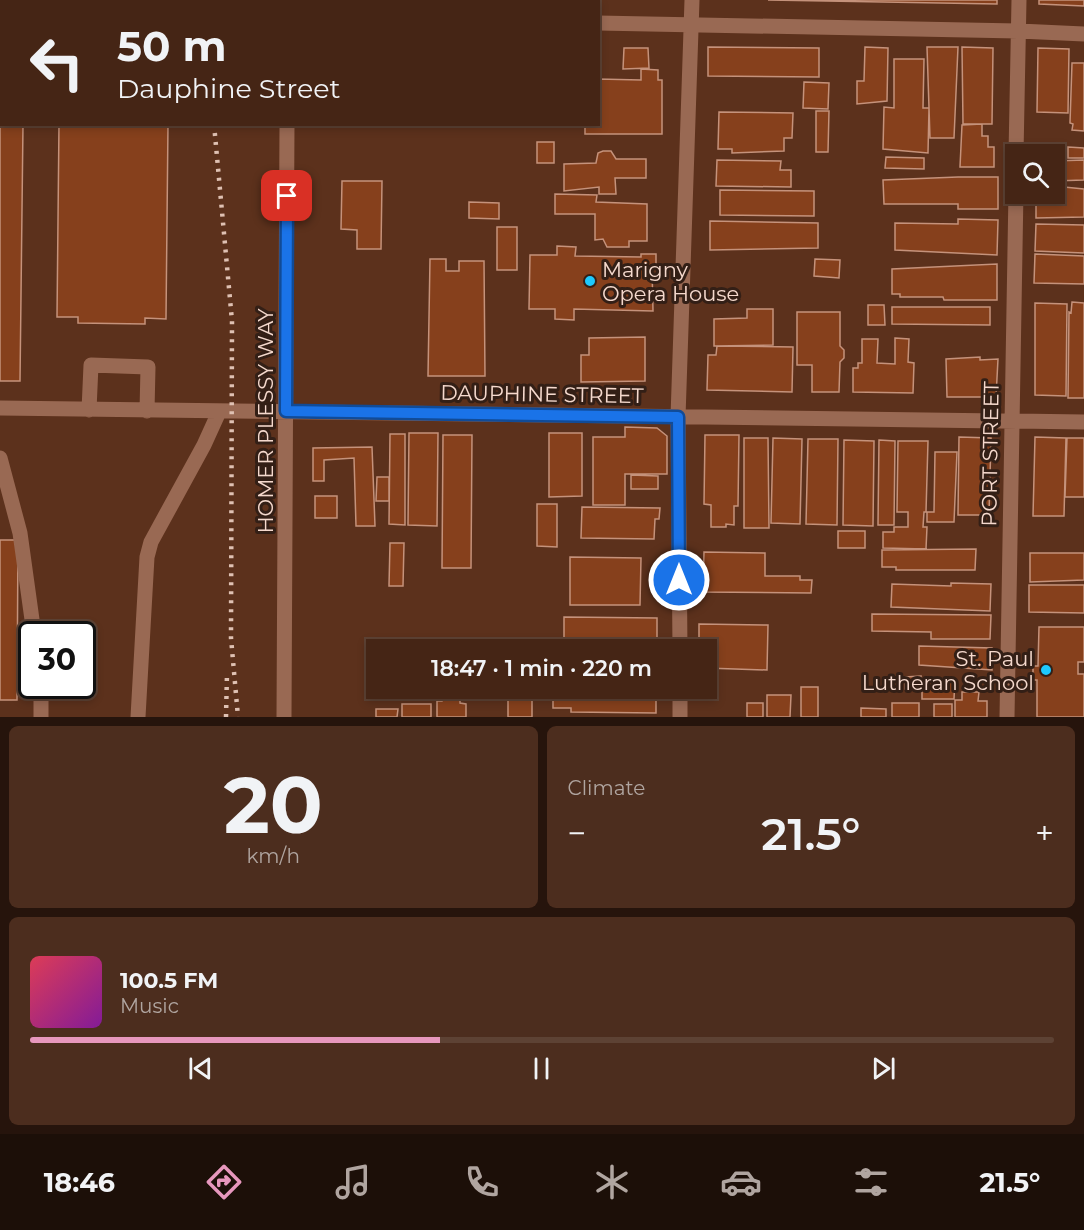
<!DOCTYPE html>
<meta charset="utf-8">
<style>
body{margin:0;font-family:Montserrat,sans-serif;background:#4c2d1e;color:#f1f3f6;height:100vh;display:flex;flex-direction:column;font-size:22px;white-space:nowrap}
*{box-sizing:border-box;margin:0}
p{font-size:20px;color:#b0a5a0}
.icon{flex:none;width:33px;height:33px;fill:none;stroke:currentColor;stroke-width:2;stroke-linecap:round;stroke-linejoin:round}
.map{position:relative;height:717px;overflow:hidden}
.panel{display:flex;flex-direction:column;gap:9px;padding:9px;background:#26140c;flex:1}
.panel>*{flex:none}
.banner{position:absolute;left:0px;top:0px;width:600px;height:126px;box-shadow:0 3px 9px #0003,0 0 0 2px #5d4234;background:#452515;color:#f1f3f6;overflow:hidden}
.controls{position:absolute;left:1005px;top:144px;display:grid;gap:12px}
.controls a{display:grid;place-items:center;width:60px;height:60px;border-radius:0px;background:#452515;box-shadow:0 3px 9px #0003,0 0 0 2px #5d4234;font-size:30px}
.speed{position:absolute;left:18px;top:621px;display:flex;gap:12px;font-size:30px;font-weight:700;text-align:center}
.speed>*{display:grid;place-content:center;width:78px;height:78px;border-radius:50%;background:#452515;box-shadow:0 3px 9px #0003,0 0 0 2px #5d4234;line-height:1}
.speed .limit{border:3px solid #111;border-radius:9px;background:#fff;color:#111}
.pin{position:absolute;display:grid;place-items:center;width:51px;height:51px;color:#fff;margin:-26px;border-radius:12px;box-shadow:0 3px 9px #0006}
.me{position:absolute;width:66px;margin:-33px;rotate:0deg;stroke-linejoin:round;filter:drop-shadow(0 0 4px #0008)}
.turn{display:flex;align-items:center;gap:21px;height:126px;padding:0 18px;font-size:27px}
.turn .icon{width:78px;height:78px;stroke-width:2.5}
.turn b{display:block;font-size:42px;line-height:51px}
.big{font-size:45px;font-weight:600;line-height:1.1}
.panel .tile{flex:1;display:flex;flex-direction:column;justify-content:center;gap:9px;min-width:0;padding:0 21px;border-radius:9px;background:#4c2d1e}
.panel .dial{align-items:center;gap:0}
.dial b{font-size:78px;line-height:1}
.song{display:flex;align-items:center;gap:18px}
.cover{width:72px;height:72px;border-radius:9px;background:linear-gradient(135deg,hsl(350 70% 55%),hsl(290 70% 35%))}
.played{height:6px;border-radius:3px;background:linear-gradient(90deg,#e797bd 40%,#5d4234 40%)}
.keys{display:flex;justify-content:space-around;direction:ltr}
.heat{display:flex;justify-content:space-between;align-items:center;font-size:33px;direction:ltr}
.panel .tiles{flex:1;display:grid;gap:9px;grid-template-columns:1fr 1fr}
.tile:last-child{grid-column:span 2}
.trip{position:absolute;left:366px;top:639px;width:351px;height:60px;border-radius:0px;background:#452515;box-shadow:0 3px 9px #0003,0 0 0 2px #5d4234;font-weight:600;line-height:60px;text-align:center}
.dock{display:flex;height:96px;justify-content:space-around;align-items:center;background:#1c0f08;color:#b0a5a0}
.dock .icon{width:42px;height:42px}
.dock .selected{color:#e797bd}
.dock b{font-size:27px;color:#f1f3f6}
.map>svg:first-child{display:block}
.building{fill:#86401c;stroke:#c5927b;stroke-width:1.5}
.lines{fill:none;stroke-linecap:round;stroke-linejoin:round}
.minor{stroke:#996953;stroke-width:15}
.rail{stroke:#dfc1b3;stroke-width:4.5;stroke-dasharray:3 6;stroke-linecap:butt}
.route-casing{stroke:#114b97;stroke-width:15}
.route{stroke:#1a73e8;stroke-width:10}
.poi-dot{fill:#1ec9fd;stroke:#331f16;stroke-width:2}
.labels{text-anchor:middle;dominant-baseline:central;stroke-width:6;stroke-linejoin:round;paint-order:stroke}
.poi-label{font-size:21px;fill:#f5d9cd;stroke:#331f16;text-anchor:start}
.street-label{font-size:21px;fill:#f5d9cd;stroke:#331f16}
</style>
<div class="map">
<svg width="1084" height="717" viewBox="0 0 1084 717">
<rect width="100%" height="100%" fill="#5c311c"/>
<path class="building" d="M768,0H997V4Z
M1039,0H1084V6L1039,4Z
M0,40L2,124H23L20,381H0Z
M708,47L819,48V77L708,76Z
M865,47L888,48L887,101L857,104V81H864Z
M927,47H958L954,138H930Z
M962,47L993,48L992,124H963Z
M624,48H648L649,68L623,69Z
M1038,48L1069,49L1068,113L1037,112Z
M894,59H924L923,108H929L928,153L883,149L884,107L894,108Z
M1072,63H1084V131L1072,130L1073,124L1070,123Z
M641,69L658,70V80H662V134H585V124H598V79L641,80Z
M804,82L829,83L828,109L803,108Z
M816,111H829L828,152H816Z
M719,112L793,113L792,138H784V151L732,153V149H718Z
M59,124H168L166,319L145,318V324L78,323V317H57Z
M982,124V136H988V147H994V167H960L962,125Z
M537,142H554V163H537Z
M1068,147L1084,148V158H1068Z
M603,151H611L616,159H646V178H615L616,194H599V187L564,191V164L596,163L598,153Z
M886,157L924,158V169L885,168Z
M717,160L781,161L780,170H791V187L716,186Z
M1084,160V180L1054,181V161Z
M958,177H998V209H958V204H884L883,180Z
M342,181H382L381,249H357V230L341,229Z
M1054,186L1084,189V217L1036,218V194H1054Z
M720,190L814,191V216L720,215Z
M555,194L597,195L596,202L647,204V241H629V247H607L603,239L595,240V214H555Z
M469,202L499,203V219L469,218Z
M958,219L998,220L997,255L895,250V223L958,224Z
M710,221L818,223V248L710,250Z
M1036,224L1084,225V253L1035,251Z
M497,227H517V270H497Z
M557,246L576,247L575,256L641,257V254H656V267H652L653,311L574,309V320L555,319V309H529L530,255H557Z
M1035,254L1084,256V284L1034,283Z
M430,259H446V271H459V261H484L485,376H428Z
M815,259L840,260L839,278L814,276Z
M997,264V300H944L943,297H900V294H892V269Z
M1072,302L1084,303V398H1068L1069,312L1071,313Z
M1035,303L1067,304L1066,396L1035,395Z
M868,305H884L885,325H868Z
M892,307H990V325L892,324Z
M747,309H773V345L714,346V319L747,318Z
M797,312H840V346L844,350V358L840,362L839,392H812V365H797Z
M645,337V381L581,382V355H589V338Z
M895,338L909,339L908,362L914,363L913,393L853,392V368H858V363H862V339H878L877,363L895,364Z
M717,346L793,347L792,392L707,390L708,355H716Z
M980,357V360L998,359L996,397H947L946,359Z
M625,427L657,428L667,436V474H625V505H593V437H625Z
M409,433H438L437,526L408,525Z
M549,433H582V496L549,497Z
M390,434H405V525L389,524Z
M443,435H472L471,568H442Z
M705,435H739L738,506H734V525L726,524V527H711V505L704,504Z
M959,437L991,438L989,515H958Z
M1035,437L1066,438L1064,516H1033Z
M744,438H768L769,528H744Z
M773,438L802,439L800,524L771,523Z
M1067,438H1084V497H1065Z
M808,439H838L837,525L806,524Z
M844,440L874,441L873,526L843,525Z
M879,440L895,441L894,525H878Z
M898,441H928L926,512H924L923,527H927L926,549L883,548V532H894V527H908V512H897Z
M372,447L375,526H356L354,458L324,460V481H313V448Z
M935,452H957L954,522H927V512H934Z
M631,475L658,476V489H631Z
M377,477H389V501H376Z
M315,496H337V518H315Z
M537,504H557V547L537,546Z
M582,507L660,508L659,519H655L654,539L581,538Z
M838,531H865V548H838Z
M0,540H18L17,700H0Z
M390,543H404L403,586H389Z
M976,549L975,570H896V567H882V550Z
M704,552L765,553V576H800V580H812L811,593L703,592Z
M1030,553H1084V580L1030,582Z
M570,557L641,558L640,605H570Z
M951,583L991,584L990,611L891,607L892,584L951,586Z
M1029,585H1084V613L1029,612Z
M872,614L991,615L990,639H931V632L872,631Z
M564,617L657,618V646L564,645Z
M699,624L768,625L767,670L706,668V650H699Z
M1039,627H1084V662H1078V674H1084V717H1037V680H1033V666H1038Z
M533,644H545V650H533Z
M919,646L992,648V670L919,665Z
M921,676V689H905V677Z
M922,679H955L954,699H922Z
M801,687H818V717H801Z
M443,688H460V703L466,704V717H437V701H442Z
M553,688H656V713L571,712V708H553Z
M508,690H532V717H508Z
M962,692H979L978,701H987V717H955V700H962Z
M767,695H791L790,717H767Z
M747,703H763V717H747Z
M892,703H919V717H892Z
M402,704H431V717H402Z
M934,704H952V717H934Z
M861,708L886,709V717H861Z
M376,709H398L397,717H376Z"/>
<g class="lines">
<path class="minor" d="M46,2V0
M288,2V0
M0,15H2
M598,23L1019,31L1084,34
M1016,154L1019,0
M0,408L1084,422
M89,410L91,365L148,367L147,411
M0,458L20,533L34,634
M680,650L678,417L692,0
M41,686V717
M680,688V717
M138,717L147,557L151,542L204,445L219,412
M284,717L287,124
M1007,717L1016,191"/>
<path class="rail" d="M213,2V0
M214,124L232,321L231,638L238,717
M226,717L227,673"/>
</g>
<g class="lines">
<g class="route-casing">
<path id="route" d="M287,196L286,411L678,417L679,580"/>
</g>
<use href="#route" class="route"/>
</g>
<g class="poi-dot">
<circle cx="590" cy="281" r="6"/>
<circle cx="1046" cy="670" r="6"/>
</g>
<g class="labels">
<g class="poi-label">
<text x="602" y="269">Marigny<tspan x="602" dy="24">Opera House</tspan></text>
<text x="1034" y="658" text-anchor="end">St. Paul<tspan x="1034" dy="24">Lutheran School</tspan></text>
</g>
<g class="street-label">
<text transform="translate(542 394) rotate(1)">DAUPHINE STREET</text>
<text transform="translate(265 421) rotate(-90)">HOMER PLESSY WAY</text>
<text transform="translate(990 454) rotate(-89)">PORT STREET</text>
</g>
</g>
</svg>
<div class="controls">
<a><svg class="icon" aria-label="search" viewBox="0 0 24 24"><circle cx="10" cy="10" r="6"/><path d="M15 15l6 6"/></svg></a>
</div>
<div class="speed"><div class="limit">30</div></div>
<div class="pin" style="left:287px;top:196px;background:#d93025"><svg class="icon" aria-label="arrive" viewBox="0 0 24 24"><path d="M6 21V4h12l-3 4 3 4H6"/></svg></div>
<svg class="me" style="left:679px;top:580px" viewBox="-20 -20 40 40"><circle r="17" fill="#1a73e8" stroke="#fff" stroke-width="3"/><path d="M0-11L8 9 0 5-8 9z" fill="#fff"/></svg>
<div class="trip">18:47 · 1 min · 220 m</div>
<div class="banner">
<div class="turn"><svg class="icon" aria-label="left" viewBox="0 0 24 24"><path d="M17 20v-9H6M10 6l-5 5 5 5"/></svg><div><b>50 m</b>Dauphine Street</div></div>
</div>
</div>
<section class="panel">
<div class="tiles">
<div class="tile dial"><b>20</b><p>km/h</p></div>
<div class="tile"><p>Climate</p>
<div class="heat"><a>−</a><b class="big">21.5°</b><a>+</a></div>
</div>
<div class="tile">
<div class="song"><i class="cover"></i><div><b>100.5 FM</b><p>Music</p></div></div>
<div class="played"></div>
<div class="keys"><svg class="icon" aria-label="previous" viewBox="0 0 24 24"><path d="M18 5L8 12l10 7zM5 5v14"/></svg><svg class="icon" aria-label="pause" viewBox="0 0 24 24"><path d="M8 5v14M16 5v14"/></svg><svg class="icon" aria-label="next" viewBox="0 0 24 24"><path d="M6 5l10 7-10 7zM19 5v14"/></svg></div>
</div>
</div>
</section>
<nav class="dock">
<b>18:46</b>
<svg class="icon selected" aria-label="directions" viewBox="0 0 24 24"><path d="M12 3l9 9-9 9-9-9zM9 14v-3h6M13 9l2 2-2 2"/></svg>
<svg class="icon" aria-label="music" viewBox="0 0 24 24"><path d="M9 18V5l10-2v13"/><circle cx="6" cy="18" r="3"/><circle cx="16" cy="16" r="3"/></svg>
<svg class="icon" aria-label="phone" viewBox="0 0 24 24"><path d="M5 4h4l2 5-3 2q2 4 5 5l2-3 5 2v4C11 20 4 13 5 4z"/></svg>
<svg class="icon" aria-label="climate" viewBox="0 0 24 24"><path d="M12 3v18M4 7l16 10M4 17L20 7"/></svg>
<svg class="icon" aria-label="car" viewBox="0 0 24 24"><path d="M5 17H2v-5l4-1 3-4h7l3 4 3 1v5h-3M9 17h6M6 11h13"/><circle cx="7" cy="17" r="2"/><circle cx="17" cy="17" r="2"/></svg>
<svg class="icon" aria-label="filters" viewBox="0 0 24 24"><path d="M4 7h16M4 17h16"/><circle cx="9" cy="7" r="2"/><circle cx="15" cy="17" r="2"/></svg>
<b>21.5°</b>
</nav>
